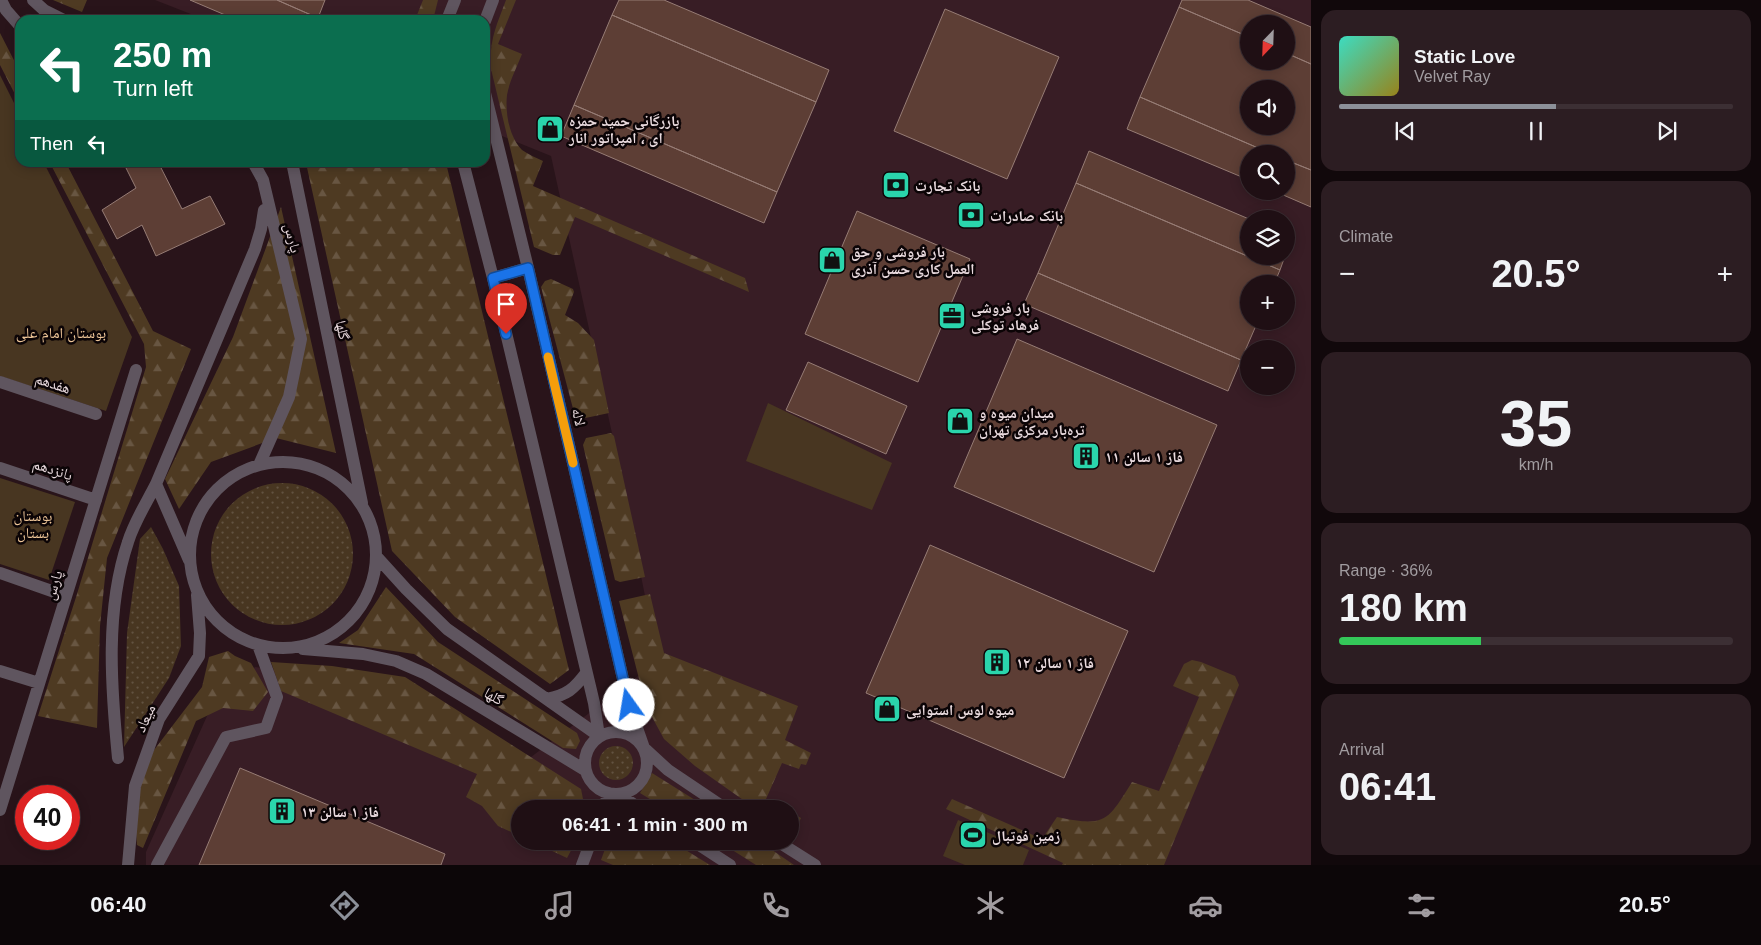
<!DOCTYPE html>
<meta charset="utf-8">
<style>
body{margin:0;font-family:Helvetica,"Noto Naskh Arabic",sans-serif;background:#2c1d22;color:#f1f3f6;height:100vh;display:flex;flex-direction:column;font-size:19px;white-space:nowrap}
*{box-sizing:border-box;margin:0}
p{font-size:16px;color:#a19ca0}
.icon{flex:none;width:28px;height:28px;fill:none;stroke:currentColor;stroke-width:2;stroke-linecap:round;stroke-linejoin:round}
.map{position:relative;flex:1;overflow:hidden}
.details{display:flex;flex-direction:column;gap:10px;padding:10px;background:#11080b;width:450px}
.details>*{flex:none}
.banner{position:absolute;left:15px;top:15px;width:475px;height:152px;border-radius:15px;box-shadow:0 2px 12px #0003,0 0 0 1px #3c2f34;background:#0b6e4f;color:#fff;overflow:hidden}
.needle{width:32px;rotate:203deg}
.tools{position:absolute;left:1240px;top:15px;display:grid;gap:10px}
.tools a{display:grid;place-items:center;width:55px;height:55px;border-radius:50%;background:#1f0f14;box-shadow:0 2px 12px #0003,0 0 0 1px #3c2f34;font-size:25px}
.speed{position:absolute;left:15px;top:785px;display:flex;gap:10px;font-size:25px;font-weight:700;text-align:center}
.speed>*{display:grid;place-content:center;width:65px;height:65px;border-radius:50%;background:#1f0f14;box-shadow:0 2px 12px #0003,0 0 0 1px #3c2f34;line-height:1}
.speed .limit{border:8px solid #d22;background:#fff;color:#111}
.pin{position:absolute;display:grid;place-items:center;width:42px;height:42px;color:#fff;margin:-51px -21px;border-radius:50% 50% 50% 0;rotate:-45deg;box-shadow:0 0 5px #0007}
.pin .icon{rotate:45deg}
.me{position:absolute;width:55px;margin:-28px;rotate:347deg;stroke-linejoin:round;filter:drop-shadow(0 0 4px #0008)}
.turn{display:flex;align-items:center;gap:18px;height:105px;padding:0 15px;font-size:22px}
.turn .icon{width:65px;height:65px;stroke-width:2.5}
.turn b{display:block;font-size:35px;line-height:42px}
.then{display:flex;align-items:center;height:48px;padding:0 15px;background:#0003;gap:10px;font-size:19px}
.big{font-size:38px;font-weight:700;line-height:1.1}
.details .widget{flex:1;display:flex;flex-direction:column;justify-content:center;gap:8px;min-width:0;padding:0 18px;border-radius:15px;background:#2c1d22}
.details .dial{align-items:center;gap:0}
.dial b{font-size:65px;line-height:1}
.song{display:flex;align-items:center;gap:15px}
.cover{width:60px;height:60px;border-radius:8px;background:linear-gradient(135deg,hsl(170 70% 55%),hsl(50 70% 35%))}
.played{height:5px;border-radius:2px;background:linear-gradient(90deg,#8c9099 55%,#3c2f34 55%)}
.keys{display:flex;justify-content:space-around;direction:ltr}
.heat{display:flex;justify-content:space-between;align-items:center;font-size:28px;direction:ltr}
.charge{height:8px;border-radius:4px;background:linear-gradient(90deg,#34c759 36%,#3c2f34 0)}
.trip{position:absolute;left:511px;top:800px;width:288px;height:50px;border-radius:25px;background:#1f0f14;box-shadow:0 2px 12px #0003,0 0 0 1px #3c2f34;font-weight:700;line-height:50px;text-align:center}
.tabs{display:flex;height:80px;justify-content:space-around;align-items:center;background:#0c0608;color:#a19ca0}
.tabs .icon{width:35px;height:35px}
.tabs .current{color:#8c9099}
.tabs b{font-size:22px;color:#f1f3f6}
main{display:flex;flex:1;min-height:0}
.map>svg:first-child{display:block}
.built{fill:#381d25;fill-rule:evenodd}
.grass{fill:url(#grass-dots)}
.forest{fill:url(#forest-firs)}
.green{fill:#483621}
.building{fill:#5d3e35;stroke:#967c75;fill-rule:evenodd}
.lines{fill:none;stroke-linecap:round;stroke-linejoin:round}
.minor{stroke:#5f555f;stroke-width:12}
.route-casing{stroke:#114b97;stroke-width:12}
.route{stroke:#1a73e8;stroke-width:9}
.slow{stroke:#f59e0b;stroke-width:9}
.labels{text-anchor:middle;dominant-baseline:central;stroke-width:5;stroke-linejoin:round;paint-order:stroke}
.poi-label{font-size:15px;font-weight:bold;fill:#e9dade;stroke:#0b0406;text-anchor:start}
.street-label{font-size:15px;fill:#e9dade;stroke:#0b0406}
.park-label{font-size:15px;fill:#efc698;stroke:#0b0406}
</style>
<main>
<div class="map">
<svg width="1311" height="865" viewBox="0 0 1311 865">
<defs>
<pattern id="grass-dots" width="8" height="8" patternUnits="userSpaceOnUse" patternTransform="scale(1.25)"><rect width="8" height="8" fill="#483621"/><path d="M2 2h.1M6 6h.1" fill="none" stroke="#625241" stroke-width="1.8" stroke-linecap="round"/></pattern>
<pattern id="forest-firs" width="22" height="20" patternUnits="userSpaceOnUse" patternTransform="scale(1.25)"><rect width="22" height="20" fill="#4e3a22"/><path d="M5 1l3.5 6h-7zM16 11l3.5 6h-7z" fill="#685642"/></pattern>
</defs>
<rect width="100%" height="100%" fill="#29141a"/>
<path class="built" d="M155,0H1311V865H146V852L207,716L255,667L396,685L531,757L658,661L617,456L551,156L485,129V20H206ZM1249,24H1286V61H1249ZM1249,89H1286V126H1249ZM1249,154H1286V191H1249ZM1249,219H1286V256H1249ZM1249,284H1286V321H1249ZM1249,349H1286V386H1249ZM520,809H790V841H520Z"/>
<path class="grass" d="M211 554a71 71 0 1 1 142 0a71 71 0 1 1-142 0Z
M151,527L163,549L179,586L181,646L169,678L124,747L127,633L140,539Z
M599 763a17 17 0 1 1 34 0a17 17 0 1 1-34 0Z"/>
<path class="forest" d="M53,0H87L82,12Z
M423,0H438L433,20H415Z
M506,0H516L498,44L522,54C517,67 509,82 507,95C505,112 509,137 522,150C528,154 536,158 543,161L533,186L745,278L749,292L575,217L560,255H553L534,247L491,69C489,40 496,27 506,0Z
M0,33L20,72V104L0,65Z
M50,163H66L153,331L191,349L107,558L100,626L97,728L38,716L77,594L146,367L144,344Z
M306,163H446L569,670L550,684L455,617L392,551Z
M281,207L336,453L276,438L211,462L179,509L165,479L233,337Z
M551,279L573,289L574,292L565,315L578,323L594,340L609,413L576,420L541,287L545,281Z
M611,433L614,436L645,577L620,582L615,580L583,445L586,438Z
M386,587L438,642L577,733L580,741L576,749L563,748L414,654L339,643L358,630Z
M650,594L664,653L798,706L785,740L811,753L806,765L801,764L799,769L782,763L766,799L783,809H756L695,766L664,739L646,706L619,601Z
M228,651L235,656L251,663L268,692L253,711L223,708L196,721L143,848L137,845L134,810L143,777L154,750L202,687L209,657Z
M1192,660L1201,662L1235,676L1239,685L1164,865H1062L1063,863L946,809L952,799L1042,839L1057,817C1106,827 1107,822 1132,782L1159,791L1199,697L1173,686L1184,664Z
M271,662L332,666L405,677L581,789L585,809H520V836L498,826L482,806L466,797L477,774L281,691Z
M652,773L703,805L700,809H666L640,793Z
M790,812L801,818L793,834L790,832Z
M531,841H576L567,858Z
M608,841H671L710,865H613L601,860Z
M718,841H759L794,865H756Z"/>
<path class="green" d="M0,75L20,115V162L44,163L132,337L106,411L0,376Z
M768,403L892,463L872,510L746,461Z
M0,478L75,502L49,580L0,564Z
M958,820L1029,850L1023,865H965L943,856Z"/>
<path class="building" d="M190,0H277L318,18L317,20H237Z
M277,0H325L318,18Z
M619,0H664L829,70L816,102L612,15Z
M1182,0H1248L1311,27V64L1286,53V24H1249V37L1179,7Z
M1179,7L1249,37V61H1286V53L1311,64V170L1286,160V154H1272L1140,97ZM1249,89H1286V126H1249Z
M945,9L1059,57L1007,179L894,131Z
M612,15L816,102L777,192L574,105Z
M1140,97L1272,154H1249V180L1127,129Z
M574,105L777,192L764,223L561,136Z
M1089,151L1249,219V256H1285L1280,270L1076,183Z
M1286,160L1311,170V207L1274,191H1286Z
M123,162H158L182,209L210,196L225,224L156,256L142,225L117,239L102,210L136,188Z
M1076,183L1280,270L1274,284H1249V321H1258L1241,360L1038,273Z
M857,211L970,259L918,382L805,334Z
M1286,235L1293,238L1286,254Z
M1038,273L1241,360L1228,391L1024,304Z
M1017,339L1217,425L1154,572L954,487Z
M808,362L907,406L886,454L786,410Z
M930,545L1128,631L1064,778L866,693Z
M240,768L445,854L441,865H199Z"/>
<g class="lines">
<path class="minor" d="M1,0L6,10L20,26
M33,0L44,10L64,20
M447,20L455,0
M485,21L493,0
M485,93L528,268L629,705L644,748L668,770L726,809
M253,162L263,180L301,339L289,397L259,465
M292,162L362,503
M463,162L493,278L594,703L599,736
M493,278L528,268
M0,382L96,414
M190 555a93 93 0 1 1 186 0a93 93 0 1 1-186 0Z
M0,468L96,500
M377,557L406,589L447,629L599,736
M189,560L156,484L255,249L261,229L264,210
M0,573L66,596
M303,649L363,654L396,661L426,674L585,770
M0,671L39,683
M547,699C567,695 574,689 586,673
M585 763a31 31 0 1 1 62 0a31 31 0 1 1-62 0Z
M118,758C111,687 105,610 128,542C134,522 147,502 156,484
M619,794L640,809
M603,809L609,793
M0,810L136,370
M693,841L730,865
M777,841L815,865
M128,865L135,786L159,719L199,656L200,633L197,595
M157,865L226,737L266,728L277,697L258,645
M582,865L591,841"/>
</g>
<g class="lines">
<g class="route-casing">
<path id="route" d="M506,334L493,278L528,268L629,705"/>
</g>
<use href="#route" class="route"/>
<path class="slow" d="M548,357L573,463"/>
</g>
<defs>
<g id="shop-square" transform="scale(1.4375)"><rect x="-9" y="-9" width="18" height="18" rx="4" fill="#2ad5ac" stroke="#0b0406"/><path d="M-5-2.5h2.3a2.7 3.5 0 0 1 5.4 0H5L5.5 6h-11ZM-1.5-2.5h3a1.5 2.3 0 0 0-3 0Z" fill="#111"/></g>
<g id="bank-square" transform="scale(1.4375)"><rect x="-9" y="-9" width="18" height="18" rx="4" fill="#2ad5ac" stroke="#0b0406"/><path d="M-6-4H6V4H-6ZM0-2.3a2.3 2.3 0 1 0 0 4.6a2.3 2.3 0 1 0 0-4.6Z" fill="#111"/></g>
<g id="office-square" transform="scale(1.4375)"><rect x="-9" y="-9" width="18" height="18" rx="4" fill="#2ad5ac" stroke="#0b0406"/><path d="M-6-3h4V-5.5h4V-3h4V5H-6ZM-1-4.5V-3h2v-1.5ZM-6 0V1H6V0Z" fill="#111"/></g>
<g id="building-square" transform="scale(1.4375)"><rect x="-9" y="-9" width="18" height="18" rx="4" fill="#2ad5ac" stroke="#0b0406"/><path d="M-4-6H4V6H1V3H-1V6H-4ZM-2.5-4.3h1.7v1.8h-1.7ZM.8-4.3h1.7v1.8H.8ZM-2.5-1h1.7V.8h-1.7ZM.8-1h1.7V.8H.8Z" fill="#111"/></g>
<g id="stadium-square" transform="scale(1.4375)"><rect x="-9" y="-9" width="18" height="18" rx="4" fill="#2ad5ac" stroke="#0b0406"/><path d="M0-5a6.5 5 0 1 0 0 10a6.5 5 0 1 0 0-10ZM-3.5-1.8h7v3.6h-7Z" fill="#111"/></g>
</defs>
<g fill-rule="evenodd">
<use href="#shop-square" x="550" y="129"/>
<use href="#bank-square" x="896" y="185"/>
<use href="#bank-square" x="971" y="215"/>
<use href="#shop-square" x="832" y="260"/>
<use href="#office-square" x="952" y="316"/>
<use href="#shop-square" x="960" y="421"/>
<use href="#building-square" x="1086" y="456"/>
<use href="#building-square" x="997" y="662"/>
<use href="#shop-square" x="887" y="709"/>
<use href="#building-square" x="282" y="811"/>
<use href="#stadium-square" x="973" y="835"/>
</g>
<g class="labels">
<g class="poi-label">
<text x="569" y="120">بازرگانی حمید حمزه<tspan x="569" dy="17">ای ، امپراتور انار</tspan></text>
<text x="915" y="185">بانک تجارت</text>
<text x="990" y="215">بانک صادرات</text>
<text x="851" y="251">بار فروشی و حق<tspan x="851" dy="17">العمل کاری حسن آذری</tspan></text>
<text x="971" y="307">بار فروشی<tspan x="971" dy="17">فرهاد توکلی</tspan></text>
<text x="979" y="412">میدان میوه و<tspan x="979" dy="17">تره‌بار مرکزی تهران</tspan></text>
<text x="1105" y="456">فاز ۱ سالن ۱۱</text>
<text x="1016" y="662">فاز ۱ سالن ۱۲</text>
<text x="906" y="709">میوه لوس استوایی</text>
<text x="301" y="811">فاز ۱ سالن ۱۳</text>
<text x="992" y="835">زمین فوتبال</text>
</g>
<g class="street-label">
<text transform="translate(293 238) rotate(76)">پارس</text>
<text transform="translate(343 330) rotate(78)">گلها</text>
<text transform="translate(53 383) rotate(18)">هفدهم</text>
<text transform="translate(579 417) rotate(77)">لاله</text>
<text transform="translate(53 469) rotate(18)">پانزدهم</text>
<text transform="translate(53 585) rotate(-73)">پارس</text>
<text transform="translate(494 696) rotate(31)">گلها</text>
<text transform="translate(145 718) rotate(-65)">میعاد</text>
</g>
<g class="park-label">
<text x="61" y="332">بوستان امام علی</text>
<text x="33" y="515">بوستان<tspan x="33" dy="17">بستان</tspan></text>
</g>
</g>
</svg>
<div class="tools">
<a><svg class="needle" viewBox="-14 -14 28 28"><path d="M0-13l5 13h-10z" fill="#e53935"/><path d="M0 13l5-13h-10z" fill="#a19ca0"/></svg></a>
<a><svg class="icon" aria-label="sound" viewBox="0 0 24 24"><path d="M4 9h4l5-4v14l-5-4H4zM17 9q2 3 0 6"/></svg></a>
<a><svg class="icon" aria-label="search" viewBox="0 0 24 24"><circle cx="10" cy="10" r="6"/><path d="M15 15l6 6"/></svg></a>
<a><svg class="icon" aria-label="layers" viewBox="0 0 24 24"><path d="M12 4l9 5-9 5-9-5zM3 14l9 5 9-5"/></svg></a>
<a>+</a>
<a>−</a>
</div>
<div class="speed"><div class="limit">40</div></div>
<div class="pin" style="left:506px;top:334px;background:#d93025"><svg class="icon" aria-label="arrive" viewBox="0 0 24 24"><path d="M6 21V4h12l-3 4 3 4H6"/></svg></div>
<svg class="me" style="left:629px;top:705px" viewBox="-20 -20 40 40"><circle r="19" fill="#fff"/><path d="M0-13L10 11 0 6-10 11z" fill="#1a73e8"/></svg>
<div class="trip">06:41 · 1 min · 300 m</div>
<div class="banner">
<div class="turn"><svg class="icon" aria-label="left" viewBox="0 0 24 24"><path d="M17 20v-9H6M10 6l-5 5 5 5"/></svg><div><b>250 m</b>Turn left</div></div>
<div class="then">Then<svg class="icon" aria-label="left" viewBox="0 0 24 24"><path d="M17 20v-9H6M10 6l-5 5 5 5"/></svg></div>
</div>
</div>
<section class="details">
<div class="widget">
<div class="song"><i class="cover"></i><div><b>Static Love</b><p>Velvet Ray</p></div></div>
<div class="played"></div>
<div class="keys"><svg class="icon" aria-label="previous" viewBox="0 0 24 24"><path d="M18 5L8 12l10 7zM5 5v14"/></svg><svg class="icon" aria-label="pause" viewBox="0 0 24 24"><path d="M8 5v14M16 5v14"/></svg><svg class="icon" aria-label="next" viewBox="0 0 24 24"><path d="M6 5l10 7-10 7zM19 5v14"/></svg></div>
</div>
<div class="widget"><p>Climate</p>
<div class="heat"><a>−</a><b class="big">20.5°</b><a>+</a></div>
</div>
<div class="widget dial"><b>35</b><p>km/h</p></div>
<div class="widget"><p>Range · 36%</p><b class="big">180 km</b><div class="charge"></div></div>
<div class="widget"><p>Arrival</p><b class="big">06:41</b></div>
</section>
</main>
<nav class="tabs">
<b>06:40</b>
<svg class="icon current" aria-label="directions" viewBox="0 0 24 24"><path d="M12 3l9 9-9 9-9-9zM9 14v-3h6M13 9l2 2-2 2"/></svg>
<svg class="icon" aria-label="music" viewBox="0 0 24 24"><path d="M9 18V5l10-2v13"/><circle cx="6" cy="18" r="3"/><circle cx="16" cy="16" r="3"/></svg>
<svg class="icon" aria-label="phone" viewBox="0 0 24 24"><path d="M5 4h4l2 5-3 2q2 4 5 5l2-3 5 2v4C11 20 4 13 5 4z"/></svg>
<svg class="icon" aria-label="climate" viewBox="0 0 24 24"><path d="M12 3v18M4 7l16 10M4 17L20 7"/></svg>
<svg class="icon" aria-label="car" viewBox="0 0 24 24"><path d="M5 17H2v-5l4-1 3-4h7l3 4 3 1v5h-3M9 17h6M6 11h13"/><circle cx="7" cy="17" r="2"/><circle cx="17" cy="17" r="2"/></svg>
<svg class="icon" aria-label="filters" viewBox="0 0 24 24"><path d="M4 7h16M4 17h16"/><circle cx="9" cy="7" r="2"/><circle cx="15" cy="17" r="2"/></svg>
<b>20.5°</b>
</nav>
